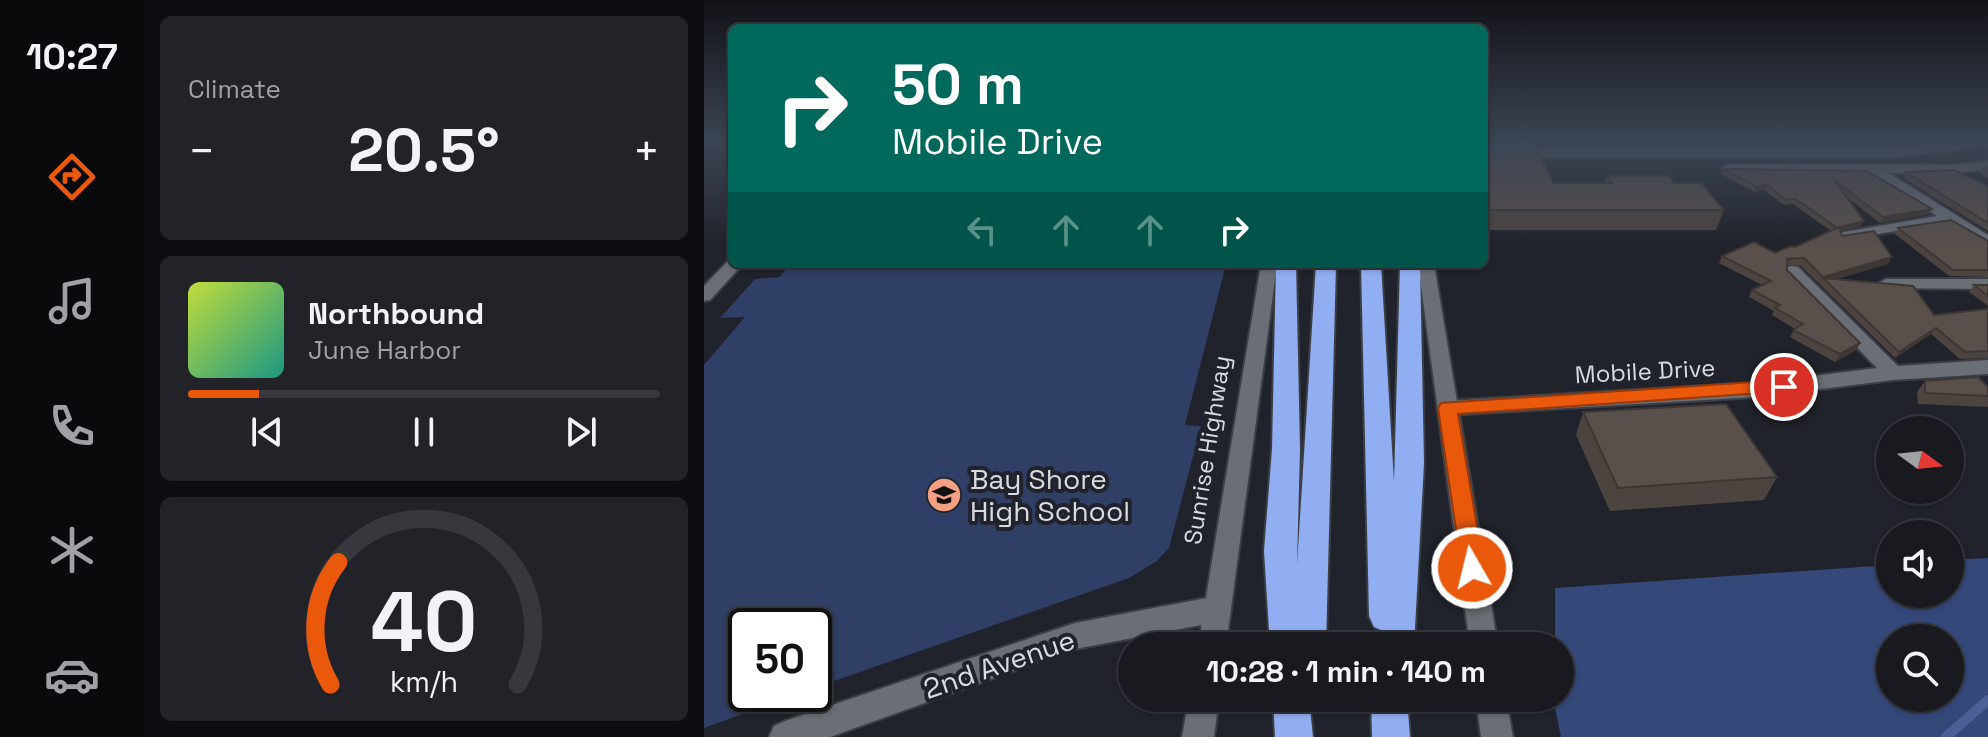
<!DOCTYPE html>
<meta charset="utf-8">
<style>
body{margin:0;font-family:"Space Grotesk",sans-serif;background:#212329;color:#f1f3f6;height:100vh;display:flex;flex-direction:column;font-size:30px;white-space:nowrap}
*{box-sizing:border-box;margin:0}
p{font-size:26px;color:#9fa1a5}
.icon{flex:none;width:44px;height:44px;fill:none;stroke:currentColor;stroke-width:2;stroke-linecap:round;stroke-linejoin:round}
.map{position:relative;flex:1;overflow:hidden}
.side{display:flex;flex-direction:column;gap:16px;padding:16px;background:#0d0e12;width:560px}
.side>*{flex:none}
.top-card{position:absolute;left:24px;top:24px;width:760px;height:244px;border-radius:12px;box-shadow:0 2px 6px #0004,0 0 0 2px #36383e;background:#00695c;color:#fff;overflow:hidden}
.needle{width:52px;rotate:105deg}
.tools{position:absolute;left:1172px;top:416px;display:grid;gap:16px}
.tools a{display:grid;place-items:center;width:88px;height:88px;border-radius:50%;background:#181a20;box-shadow:0 2px 6px #0004,0 0 0 2px #36383e;font-size:40px}
.speed{position:absolute;left:24px;top:608px;display:flex;gap:16px;font-size:40px;font-weight:700;text-align:center}
.speed>*{display:grid;place-content:center;width:104px;height:104px;border-radius:50%;background:#181a20;box-shadow:0 2px 6px #0004,0 0 0 2px #36383e;line-height:1}
.speed .limit{border:4px solid #111;border-radius:12px;background:#fff;color:#111}
.pin{position:absolute;display:grid;place-items:center;width:68px;height:68px;color:#fff;margin:-34px;border:4px solid #fff;border-radius:50%;box-shadow:0 2px 8px #0007}
.me{position:absolute;width:88px;margin:-44px;rotate:352deg;stroke-linejoin:round;filter:drop-shadow(0 0 6px #0008)}
.turn{display:flex;align-items:center;gap:28px;height:168px;padding:0 32px;font-size:36px}
.turn .icon{width:104px;height:104px;stroke-width:2.5}
.turn b{display:block;font-size:56px;line-height:68px}
.lanes{display:flex;align-items:center;height:76px;padding:0 32px;background:#0003;justify-content:center;gap:40px;direction:ltr}
.lanes .off{opacity:.35}
.big{font-size:60px;font-weight:800;line-height:1.1}
.side .tile{flex:1;display:flex;flex-direction:column;justify-content:center;gap:12px;min-width:0;padding:0 28px;border-radius:12px;background:#212329}
.side .dial{align-items:center;gap:0}
.dial svg{height:208px;overflow:visible;fill:none;stroke:#36383e;stroke-width:7;stroke-linecap:round;text-anchor:middle}
.dial text{fill:#f1f3f6;stroke:none}
.song{display:flex;align-items:center;gap:24px}
.cover{width:96px;height:96px;border-radius:12px;background:linear-gradient(135deg,hsl(70 70% 55%),hsl(170 70% 35%))}
.played{height:8px;border-radius:4px;background:linear-gradient(90deg,#ea580c 15%,#36383e 15%)}
.keys{display:flex;justify-content:space-around;direction:ltr}
.heat{display:flex;justify-content:space-between;align-items:center;font-size:44px;direction:ltr}
.trip{position:absolute;left:414px;top:632px;width:456px;height:80px;border-radius:40px;background:#181a20;box-shadow:0 2px 6px #0004,0 0 0 2px #36383e;font-weight:800;line-height:80px;text-align:center}
main{display:flex;flex:1;min-height:0}
.dock{display:flex;flex-direction:column;width:144px;justify-content:space-around;align-items:center;background:#0a0a0d;color:#9fa1a5}
.dock .icon{width:56px;height:56px}
.dock .on{color:#ea580c}
.dock b{font-size:36px;color:#f1f3f6}
.map>svg:first-child{display:block}
.green{fill:#2f3f66}
.forest{fill:#34487a;fill-rule:evenodd}
.lines{fill:none;stroke-linecap:round;stroke-linejoin:round}
.stream{stroke:#4b6094;stroke-width:10}
.street-casing{stroke:#3b3e44;stroke-width:4}
.secondary-casing{stroke:#3b3e44;stroke-width:4}
.highway-casing{stroke:#3b3e44;stroke-width:4}
.street{fill:#696e77;fill-rule:evenodd}
.secondary{fill:#696e77;fill-rule:evenodd}
.highway{fill:#91aef2;fill-rule:evenodd}
.wall{fill:#4d4440}
.shaded-wall{fill:#3e3734}
.building{fill:#594f4b;stroke:#3e3734;stroke-width:2}
.route{fill:#ea580c;stroke:#983908;stroke-width:2}
.labels{text-anchor:middle;dominant-baseline:central;stroke-width:8;stroke-linejoin:round;paint-order:stroke}
.street-label{font-size:24px;fill:#d8dbe0;stroke:#20232b}
.near-poi-label{font-size:28px;fill:#d8dbe0;stroke:#20232b;text-anchor:start}
.near-street-label{font-size:28px;fill:#d8dbe0;stroke:#20232b}
</style>
<main>
<nav class="dock">
<b>10:27</b>
<svg class="icon on" aria-label="directions" viewBox="0 0 24 24"><path d="M12 3l9 9-9 9-9-9zM9 14v-3h6M13 9l2 2-2 2"/></svg>
<svg class="icon" aria-label="music" viewBox="0 0 24 24"><path d="M9 18V5l10-2v13"/><circle cx="6" cy="18" r="3"/><circle cx="16" cy="16" r="3"/></svg>
<svg class="icon" aria-label="phone" viewBox="0 0 24 24"><path d="M5 4h4l2 5-3 2q2 4 5 5l2-3 5 2v4C11 20 4 13 5 4z"/></svg>
<svg class="icon" aria-label="climate" viewBox="0 0 24 24"><path d="M12 3v18M4 7l16 10M4 17L20 7"/></svg>
<svg class="icon" aria-label="car" viewBox="0 0 24 24"><path d="M5 17H2v-5l4-1 3-4h7l3 4 3 1v5h-3M9 17h6M6 11h13"/><circle cx="7" cy="17" r="2"/><circle cx="17" cy="17" r="2"/></svg>
</nav>
<section class="side">
<div class="tile"><p>Climate</p>
<div class="heat"><a>−</a><b class="big">20.5°</b><a>+</a></div>
</div>
<div class="tile">
<div class="song"><i class="cover"></i><div><b>Northbound</b><p>June Harbor</p></div></div>
<div class="played"></div>
<div class="keys"><svg class="icon" aria-label="previous" viewBox="0 0 24 24"><path d="M18 5L8 12l10 7zM5 5v14"/></svg><svg class="icon" aria-label="pause" viewBox="0 0 24 24"><path d="M8 5v14M16 5v14"/></svg><svg class="icon" aria-label="next" viewBox="0 0 24 24"><path d="M6 5l10 7-10 7zM19 5v14"/></svg></div>
</div>
<div class="tile dial"><svg viewBox="0 0 100 80">
<path d="M14 69A42 42 0 1 1 86 69"/>
<path d="M14 69A42 42 0 0 1 17 22" stroke="#ea580c"/>
<text x="50" y="56" font-size="32" font-weight="700">40</text>
<text x="50" y="72" font-size="11">km/h</text>
</svg></div>
</section>
<div class="map">
<svg width="1284" height="737" viewBox="0 0 1284 737">
<rect width="100%" height="100%" fill="#20232b"/>
<path class="green" d="M86,264H522L481,425L497,426L465,548L453,561L425,578L110,688V626H42V694H94L0,728V365L41,317L16,318L51,279L76,277Z"/>
<path class="forest" d="M1284,558V737H857L849,698H856V646H846L851,635V588L1186,565V594H1246V560ZM1186,638H1246V698H1186Z"/>
<g class="lines">
<path class="stream" d="M1242,737L1284,700"/>
<g class="street-casing">
<path id="street" d="M1234,144H1266L1260,148L1194,157H780V149H1194Z
M1284,161V169L1250,173H1185L1284,235V247L1244,223L1134,240V234L1140,232L1233,216L1166,173L1025,172L1018,168L1025,164L1250,165Z
M25,260H28V264H39L6,300L0,301V286Z
M1088,266L1094,267L1194,366L1284,360V374L1189,380L1053,397L744,415L736,413L733,408L736,403L744,401L1053,383L1173,368L1082,275L1080,271L1082,267Z
M1182,279H1284V289L1176,288L1173,284Z
M513,596L523,600L527,609L523,618L513,622L371,649L126,737H65L70,726L81,721L371,623Z"/>
</g>
<g class="secondary-casing">
<path id="secondary" d="M557,264H573L522,646H494Z
M714,264H730L794,646H766Z
M485,698H515L510,737H478Z
M772,698H802L809,737H777Z"/>
</g>
<g class="highway-casing">
<path id="highway" d="M572,264H592L596,449L593,565L612,264H632L622,646H566L560,551L568,449Z
M657,264H677L690,482L696,264H716L720,463L710,646H676L677,630L670,627L665,616Z
M569,698H605L609,737H571Z
M667,698H703L706,737H668Z"/>
</g>
<use href="#street" class="street"/>
<use href="#secondary" class="secondary"/>
<use href="#highway" class="highway"/>
</g>
<path class="wall" d="M780,151L849,183H901L903,176L970,183L1020,210L1012,230H780Z
M1284,166V179L1275,173L1279,167Z
M1019,169L1163,171L1225,214L1176,223L1143,197L1160,221L1157,226L1137,232L1138,236L1184,264L1132,279L1230,315L1284,309V358L1256,359L1227,334L1191,358L1096,265H1083V270L1156,343L1152,350L1131,362L1086,337L1091,329L1068,315L1070,311L1045,297L1048,290L1058,285L1015,263L1018,256L1071,253L1091,247L1127,231L1089,204L1080,205L1060,190L1051,192L1017,174Z
M1202,172L1284,186V231L1199,178Z
M1194,228L1284,241V277L1245,276L1191,234Z
M1270,285H1284V306L1265,292Z
M1221,381L1284,387V407L1214,404L1213,392Z
M879,412L1073,477L1060,500L906,511L872,435Z"/>
<path class="shaded-wall" d="M1062,184L1060,190L1051,192L1053,187Z
M1228,209L1225,214L1176,223L1179,217Z
M1160,221L1157,226L1131,234L1134,228Z
M1188,257L1184,264L1123,282L1119,278L1115,284L1119,277Z
M1232,328L1227,334L1191,358L1195,352Z
M1156,343L1152,350L1131,362L1136,354Z"/>
<path class="building" d="M780,151H834L849,183H908L903,176H965L970,183H997L1020,210H780Z
M1019,169L1163,171L1228,209L1179,217L1130,180L1160,221L1133,228L1092,199L1082,200L1062,184L1053,187Z
M1250,170L1284,186V223L1202,172Z
M1247,220L1284,241V270H1249L1194,228Z
M1135,227L1138,236L1170,231L1188,257L1119,277L1100,258L1083,259V270L1156,343L1136,354L1089,330L1099,324L1071,308L1076,305L1048,290L1067,281L1018,256L1050,242L1071,253L1087,246L1091,247Z
M1119,278L1209,286L1230,315L1284,309V351L1261,352L1232,328L1195,352Z
M1270,285H1284V296Z
M1274,377L1284,387V396L1221,393V381Z
M1022,404L1073,477L914,488L879,412Z"/>
<linearGradient id="sky" x2="0" y2="1"><stop stop-color="#121318"/><stop offset="0.58" stop-color="#3c4555"/><stop offset="1" stop-color="#3c4555" stop-opacity="0"/></linearGradient>
<rect width="1284" height="247" fill="url(#sky)"/>
<path class="route" d="M1080,380L1087,382L1090,387L1087,391L754,414L780,568L777,576L768,579L759,576L734,408L737,403Z"/>
<defs>
<g id="school-disc" transform="scale(1.8)"><circle r="9.5" fill="#f39f83" stroke="#20232b"/><path d="M0-5L7-2L0 1L-7-2ZM-4 1L0 2.5L4 1V4Q0 6-4 4Z" fill="#111"/></g>
</defs>
<g fill-rule="evenodd">
<use href="#school-disc" x="240" y="495"/>
</g>
<g class="labels">
<g class="street-label">
<text transform="translate(941 371) rotate(-3)">Mobile Drive</text>
<text transform="translate(503 450) rotate(-81)">Sunrise Highway</text>
</g>
<g class="near-poi-label">
<text x="266" y="479">Bay Shore<tspan x="266" dy="32">High School</tspan></text>
</g>
<g class="near-street-label">
<text transform="translate(295 664) rotate(-19)">2nd Avenue</text>
</g>
</g>
</svg>
<div class="tools">
<a><svg class="needle" viewBox="-14 -14 28 28"><path d="M0-13l5 13h-10z" fill="#e53935"/><path d="M0 13l5-13h-10z" fill="#9fa1a5"/></svg></a>
<a><svg class="icon" aria-label="sound" viewBox="0 0 24 24"><path d="M4 9h4l5-4v14l-5-4H4zM17 9q2 3 0 6"/></svg></a>
<a><svg class="icon" aria-label="search" viewBox="0 0 24 24"><circle cx="10" cy="10" r="6"/><path d="M15 15l6 6"/></svg></a>
</div>
<div class="speed"><div class="limit">50</div></div>
<div class="pin" style="left:1080px;top:387px;background:#d93025"><svg class="icon" aria-label="arrive" viewBox="0 0 24 24"><path d="M6 21V4h12l-3 4 3 4H6"/></svg></div>
<svg class="me" style="left:768px;top:568px" viewBox="-20 -20 40 40"><circle r="17" fill="#ea580c" stroke="#fff" stroke-width="3"/><path d="M0-11L8 9 0 5-8 9z" fill="#fff"/></svg>
<div class="trip">10:28 · 1 min · 140 m</div>
<div class="top-card">
<div class="turn"><svg class="icon" aria-label="right" viewBox="0 0 24 24"><path d="M7 20v-9h11M14 6l5 5-5 5"/></svg><div><b>50 m</b>Mobile Drive</div></div>
<div class="lanes"><svg class="icon off" aria-label="left" viewBox="0 0 24 24"><path d="M17 20v-9H6M10 6l-5 5 5 5"/></svg><svg class="icon off" aria-label="ahead" viewBox="0 0 24 24"><path d="M12 20V5M6 11l6-6 6 6"/></svg><svg class="icon off" aria-label="ahead" viewBox="0 0 24 24"><path d="M12 20V5M6 11l6-6 6 6"/></svg><svg class="icon" aria-label="right" viewBox="0 0 24 24"><path d="M7 20v-9h11M14 6l5 5-5 5"/></svg></div>
</div>
</div>
</main>
